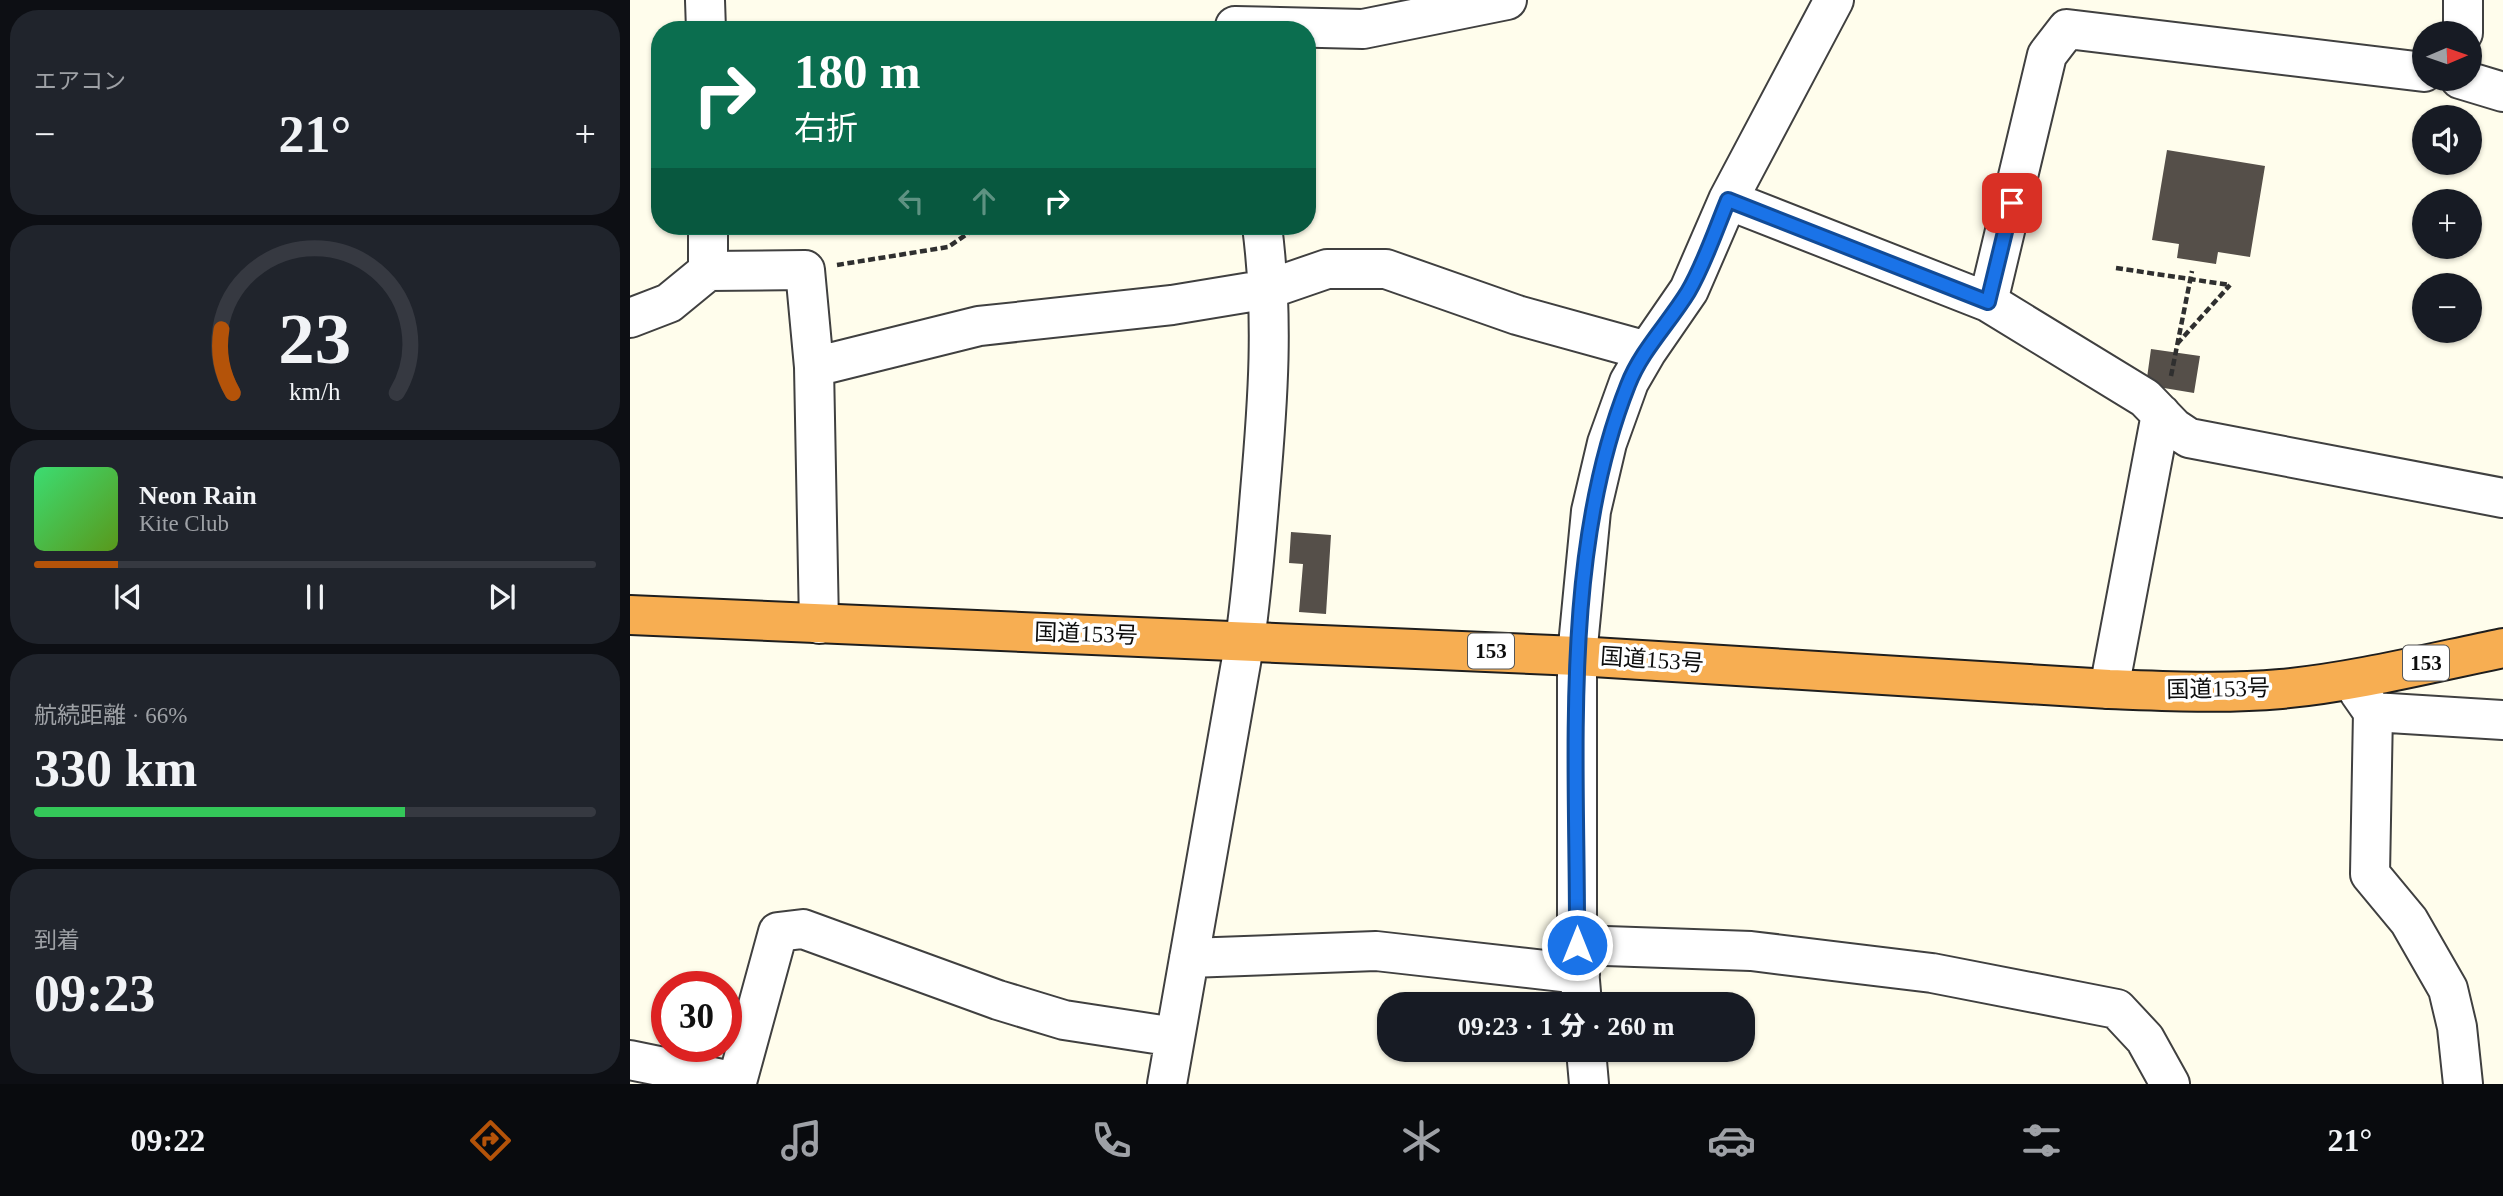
<!DOCTYPE html>
<html lang="ja">
<meta charset="utf-8">
<style>
body{margin:0;font-family:"Times New Roman","Noto Sans JP",serif;background:#20242c;color:#f1f3f6;height:100vh;display:flex;flex-direction:column;font-size:26px;white-space:nowrap}
*{box-sizing:border-box;margin:0}
p{font-size:23px;color:#9ea1a6}
.icon{flex:none;width:38px;height:38px;fill:none;stroke:currentColor;stroke-width:2;stroke-linecap:round;stroke-linejoin:round}
.map{position:relative;flex:1;overflow:hidden}
.drawer{display:flex;flex-direction:column;gap:10px;padding:10px;background:#0d0f14;width:630px}
.drawer>*{flex:none}
.banner{position:absolute;left:21px;top:21px;width:665px;height:214px;border-radius:28px;box-shadow:0 2px 5px #0004;background:#0b6e4f;color:#fff;overflow:hidden}
.needle{width:46px;rotate:88deg}
.controls{position:absolute;left:1782px;top:21px;display:grid;gap:14px}
.controls a{display:grid;place-items:center;width:70px;height:70px;border-radius:50%;background:#171b24;box-shadow:0 2px 5px #0004;font-size:35px}
.speed{position:absolute;left:21px;top:971px;display:flex;gap:14px;font-size:35px;font-weight:700;text-align:center}
.speed>*{display:grid;place-content:center;width:91px;height:91px;border-radius:50%;background:#171b24;box-shadow:0 2px 5px #0004;line-height:1}
.speed .limit{border:10px solid #d22;background:#fff;color:#111}
.pin{position:absolute;display:grid;place-items:center;width:60px;height:60px;color:#fff;margin:-30px;border-radius:14px;box-shadow:0 4px 10px #0006}
.me{position:absolute;width:77px;margin:-38px;rotate:0deg;stroke-linejoin:round;filter:drop-shadow(0 0 5px #0008)}
.turn{display:flex;align-items:center;gap:24px;height:147px;padding:0 28px;font-size:32px}
.turn .icon{width:91px;height:91px;stroke-width:2.5}
.turn b{display:block;font-size:49px;line-height:60px}
.lanes{display:flex;align-items:center;height:66px;padding:0 28px;background:#0003;justify-content:center;gap:35px;direction:ltr}
.lanes .off{opacity:.35}
.big{font-size:52px;font-weight:800;line-height:1.1}
.drawer .card{flex:1;display:flex;flex-direction:column;justify-content:center;gap:10px;min-width:0;padding:0 24px;border-radius:28px;background:#20242c}
.drawer .dial{align-items:center;gap:0}
.dial svg{height:182px;overflow:visible;fill:none;stroke:#363941;stroke-width:7;stroke-linecap:round;text-anchor:middle}
.dial text{fill:#f1f3f6;stroke:none}
.song{display:flex;align-items:center;gap:21px}
.cover{width:84px;height:84px;border-radius:10px;background:linear-gradient(135deg,hsl(140 70% 55%),hsl(90 70% 35%))}
.played{height:7px;border-radius:4px;background:linear-gradient(90deg,#b45309 15%,#363941 15%)}
.keys{display:flex;justify-content:space-around;direction:ltr}
.heat{display:flex;justify-content:space-between;align-items:center;font-size:38px;direction:ltr}
.charge{height:10px;border-radius:5px;background:linear-gradient(90deg,#34c759 66%,#363941 0)}
.trip{position:absolute;left:747px;top:992px;width:378px;height:70px;border-radius:28px;background:#171b24;box-shadow:0 2px 5px #0004;font-weight:800;line-height:70px;text-align:center}
.dock{display:flex;height:112px;justify-content:space-around;align-items:center;background:#090b0e;color:#9ea1a6}
.dock .icon{width:49px;height:49px}
.dock .active{color:#b45309}
.dock b{font-size:32px;color:#f1f3f6}
main{display:flex;flex:1;min-height:0}
.map>svg:first-child{display:block}
.building{fill:#554f49}
.lines{fill:none;stroke-linecap:round;stroke-linejoin:round}
.minor-casing{stroke:#404040;stroke-width:42}
.highway-casing{stroke:#1e1e1e;stroke-width:42}
.path{stroke:#2f2f2f;stroke-width:4.5;stroke-dasharray:7 3.5;stroke-linecap:butt}
.minor{stroke:#fff;stroke-width:38}
.highway{stroke:#f7ae52;stroke-width:38}
.route-casing{stroke:#114b97;stroke-width:18}
.route{stroke:#1a73e8;stroke-width:12}
.labels{text-anchor:middle;dominant-baseline:central;stroke-width:7;stroke-linejoin:round;paint-order:stroke}
.shield{fill:#fff;stroke:#565656;stroke-width:2}
.shield-label{font-size:21px;font-weight:bold;fill:#0d0d0d}
.street-label{font-size:23px;fill:#0d0d0d;stroke:#fff}
</style>
<main>
<section class="drawer">
<div class="card"><p>エアコン</p>
<div class="heat"><a>−</a><b class="big">21°</b><a>+</a></div>
</div>
<div class="card dial"><svg viewBox="0 0 100 80">
<path d="M14 69A42 42 0 1 1 86 69"/>
<path d="M14 69A42 42 0 0 1 9 41" stroke="#b45309"/>
<text x="50" y="56" font-size="32" font-weight="700">23</text>
<text x="50" y="72" font-size="11">km/h</text>
</svg></div>
<div class="card">
<div class="song"><i class="cover"></i><div><b>Neon Rain</b><p>Kite Club</p></div></div>
<div class="played"></div>
<div class="keys"><svg class="icon" aria-label="previous" viewBox="0 0 24 24"><path d="M18 5L8 12l10 7zM5 5v14"/></svg><svg class="icon" aria-label="pause" viewBox="0 0 24 24"><path d="M8 5v14M16 5v14"/></svg><svg class="icon" aria-label="next" viewBox="0 0 24 24"><path d="M6 5l10 7-10 7zM19 5v14"/></svg></div>
</div>
<div class="card"><p>航続距離 · 66%</p><b class="big">330 km</b><div class="charge"></div></div>
<div class="card"><p>到着</p><b class="big">09:23</b></div>
</section>
<div class="map">
<svg width="1873" height="1084" viewBox="0 0 1873 1084">
<rect width="100%" height="100%" fill="#fffdec"/>
<path class="building" d="M1537,150L1635,166L1620,257L1588,252L1586,264L1547,258L1549,244L1522,240Z
M1521,349L1570,356L1564,393L1516,385Z
M661,532L701,535L696,614L669,612L673,564L659,563Z"/>
<g class="lines">
<g class="minor-casing">
<path id="minor" d="M75,0L76,30
M1833,0V33
M605,26L733,29L877,0
M1830,79L1873,92
M1098,200L1358,302L1515,398L1544,428L1559,438L1873,498
M78,226V271
M1358,302L1417,55L1437,29L1794,72
M0,318L39,303L78,271L175,270L184,367L189,624
M184,367L349,326L542,305L639,289L697,269H756L887,315L1017,351
M1479,689L1531,414
M1729,692L1743,712L1873,720
M1743,712L1740,874L1779,921L1818,989L1827,1027L1833,1084
M947,945L1121,951L1302,973L1487,1009L1515,1039L1540,1084
M559,958L746,951L950,974
M952,1004L947,945V656L961,511L977,443L999,382L1017,351L1059,290L1098,200L1204,0
M956,1050L959,1084
M0,1060L107,1082V1084
M107,1082L148,932L173,929L368,1000L434,1020L545,1037
M537,1084L615,640C622,591 626,541 630,492C638,401 644,317 632,226"/>
</g>
<g class="highway-casing">
<path id="highway" d="M0,615L947,656L1479,689C1536,691 1594,694 1651,689C1725,682 1800,663 1873,648"/>
</g>
<path class="path" d="M207,265L318,247L349,226
M1486,268L1600,285
M1547,344L1600,285
M1541,376L1562,271"/>
<use href="#minor" class="minor"/>
<use href="#highway" class="highway"/>
</g>
<g class="lines">
<g class="route-casing">
<path id="route" d="M947,945C948,764 930,556 998,385C1011,351 1039,323 1058,292C1074,265 1086,229 1098,200L1358,302L1382,203"/>
</g>
<use href="#route" class="route"/>
</g>
<g class="labels">
<g class="shield">
<rect x="838" y="633.5" width="46" height="35" rx="5"/>
<rect x="1773" y="645.5" width="46" height="35" rx="5"/>
</g>
<g class="shield-label">
<text x="861" y="651">153</text>
<text x="1796" y="663">153</text>
</g>
<g class="street-label">
<text transform="translate(456 634) rotate(2)">国道153号</text>
<text transform="translate(1022 660) rotate(4)">国道153号</text>
<text transform="translate(1588 689) rotate(-1)">国道153号</text>
</g>
</g>
</svg>
<div class="controls">
<a><svg class="needle" viewBox="-14 -14 28 28"><path d="M0-13l5 13h-10z" fill="#e53935"/><path d="M0 13l5-13h-10z" fill="#9ea1a6"/></svg></a>
<a><svg class="icon" aria-label="sound" viewBox="0 0 24 24"><path d="M4 9h4l5-4v14l-5-4H4zM17 9q2 3 0 6"/></svg></a>
<a>+</a>
<a>−</a>
</div>
<div class="speed"><div class="limit">30</div></div>
<div class="pin" style="left:1382px;top:203px;background:#d93025"><svg class="icon" aria-label="arrive" viewBox="0 0 24 24"><path d="M6 21V4h12l-3 4 3 4H6"/></svg></div>
<svg class="me" style="left:947px;top:945px" viewBox="-20 -20 40 40"><circle r="17" fill="#1a73e8" stroke="#fff" stroke-width="3"/><path d="M0-11L8 9 0 5-8 9z" fill="#fff"/></svg>
<div class="trip">09:23 · 1 分 · 260 m</div>
<div class="banner">
<div class="turn"><svg class="icon" aria-label="right" viewBox="0 0 24 24"><path d="M7 20v-9h11M14 6l5 5-5 5"/></svg><div><b>180 m</b>右折</div></div>
<div class="lanes"><svg class="icon off" aria-label="left" viewBox="0 0 24 24"><path d="M17 20v-9H6M10 6l-5 5 5 5"/></svg><svg class="icon off" aria-label="ahead" viewBox="0 0 24 24"><path d="M12 20V5M6 11l6-6 6 6"/></svg><svg class="icon" aria-label="right" viewBox="0 0 24 24"><path d="M7 20v-9h11M14 6l5 5-5 5"/></svg></div>
</div>
</div>
</main>
<nav class="dock">
<b>09:22</b>
<svg class="icon active" aria-label="directions" viewBox="0 0 24 24"><path d="M12 3l9 9-9 9-9-9zM9 14v-3h6M13 9l2 2-2 2"/></svg>
<svg class="icon" aria-label="music" viewBox="0 0 24 24"><path d="M9 18V5l10-2v13"/><circle cx="6" cy="18" r="3"/><circle cx="16" cy="16" r="3"/></svg>
<svg class="icon" aria-label="phone" viewBox="0 0 24 24"><path d="M5 4h4l2 5-3 2q2 4 5 5l2-3 5 2v4C11 20 4 13 5 4z"/></svg>
<svg class="icon" aria-label="climate" viewBox="0 0 24 24"><path d="M12 3v18M4 7l16 10M4 17L20 7"/></svg>
<svg class="icon" aria-label="car" viewBox="0 0 24 24"><path d="M5 17H2v-5l4-1 3-4h7l3 4 3 1v5h-3M9 17h6M6 11h13"/><circle cx="7" cy="17" r="2"/><circle cx="17" cy="17" r="2"/></svg>
<svg class="icon" aria-label="filters" viewBox="0 0 24 24"><path d="M4 7h16M4 17h16"/><circle cx="9" cy="7" r="2"/><circle cx="15" cy="17" r="2"/></svg>
<b>21°</b>
</nav>
